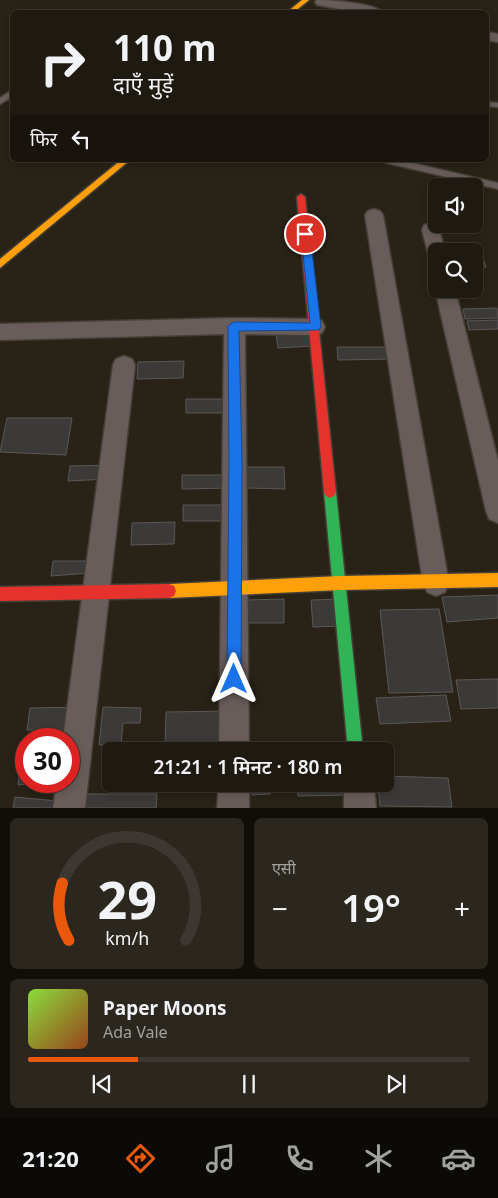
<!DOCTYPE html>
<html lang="hi">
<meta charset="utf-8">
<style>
body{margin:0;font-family:"Noto Sans","Noto Sans Devanagari",sans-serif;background:#2b271f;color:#f1f3f6;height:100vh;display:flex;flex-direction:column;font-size:19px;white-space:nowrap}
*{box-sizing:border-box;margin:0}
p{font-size:16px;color:#a1a19f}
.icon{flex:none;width:28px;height:28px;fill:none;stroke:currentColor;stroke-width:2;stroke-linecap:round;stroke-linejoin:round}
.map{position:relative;height:808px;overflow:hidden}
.sheet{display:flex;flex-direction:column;gap:10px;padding:10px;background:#100e09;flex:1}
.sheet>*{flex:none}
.banner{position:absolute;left:10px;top:10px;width:479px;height:152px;border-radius:8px;box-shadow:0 2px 8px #0003,0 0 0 1px #3c3831;background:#1e1a11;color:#f1f3f6;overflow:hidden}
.controls{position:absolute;left:428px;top:178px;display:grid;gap:10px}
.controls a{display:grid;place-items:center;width:55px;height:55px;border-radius:8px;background:#1e1a11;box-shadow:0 2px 8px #0003,0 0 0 1px #3c3831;font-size:25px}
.speed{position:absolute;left:15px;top:728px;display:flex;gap:10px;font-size:25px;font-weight:700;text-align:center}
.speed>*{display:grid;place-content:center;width:65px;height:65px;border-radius:50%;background:#1e1a11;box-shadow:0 2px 8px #0003,0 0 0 1px #3c3831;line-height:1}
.speed .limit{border:8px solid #d22;background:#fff;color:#111}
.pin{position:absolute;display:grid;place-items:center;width:42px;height:42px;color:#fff;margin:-21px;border:2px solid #fff;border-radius:50%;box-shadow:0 1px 5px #0007}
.me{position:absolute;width:55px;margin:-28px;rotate:0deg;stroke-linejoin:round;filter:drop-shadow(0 0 4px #0008)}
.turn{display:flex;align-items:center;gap:18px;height:105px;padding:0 20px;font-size:22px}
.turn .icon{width:65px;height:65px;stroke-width:2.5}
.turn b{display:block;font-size:35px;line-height:42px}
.then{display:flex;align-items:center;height:48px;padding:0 20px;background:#0003;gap:10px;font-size:19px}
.big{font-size:38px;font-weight:600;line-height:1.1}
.sheet .widget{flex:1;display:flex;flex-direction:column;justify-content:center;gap:8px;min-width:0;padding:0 18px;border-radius:8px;background:#2b271f}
.sheet .dial{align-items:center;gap:0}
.dial svg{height:130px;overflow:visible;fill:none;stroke:#3c3831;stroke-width:7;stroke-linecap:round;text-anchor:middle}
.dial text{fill:#f1f3f6;stroke:none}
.song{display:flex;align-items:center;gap:15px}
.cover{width:60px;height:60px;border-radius:8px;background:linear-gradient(135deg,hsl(90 70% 55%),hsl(20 70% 35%))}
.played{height:5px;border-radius:2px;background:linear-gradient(90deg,#ea580c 25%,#3c3831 25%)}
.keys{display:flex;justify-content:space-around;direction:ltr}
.heat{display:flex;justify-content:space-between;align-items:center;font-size:28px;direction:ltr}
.sheet .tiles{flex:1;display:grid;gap:10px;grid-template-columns:1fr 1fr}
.widget:last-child{grid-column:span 2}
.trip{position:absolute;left:102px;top:742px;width:292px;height:50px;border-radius:8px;background:#1e1a11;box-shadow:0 2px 8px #0003,0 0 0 1px #3c3831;font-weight:600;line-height:50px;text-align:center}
.tab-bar{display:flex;height:80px;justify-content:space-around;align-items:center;background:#0c0a07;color:#a1a19f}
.tab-bar .icon{width:35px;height:35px}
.tab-bar .selected{color:#ea580c}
.tab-bar b{font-size:22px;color:#f1f3f6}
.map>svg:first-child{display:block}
.building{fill:#3c3a39;stroke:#5a5757}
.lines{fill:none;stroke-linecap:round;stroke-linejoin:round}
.lane-casing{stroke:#443f36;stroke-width:3}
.street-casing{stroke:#443f36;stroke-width:3}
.fast-casing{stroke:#443f36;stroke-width:3}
.slow-casing{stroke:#443f36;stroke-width:3}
.jam-casing{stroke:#443f36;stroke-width:3}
.lane{fill:#695d5b;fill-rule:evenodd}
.street{fill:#695d5b;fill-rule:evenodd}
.fast{fill:#30b455;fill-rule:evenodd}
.slow{fill:#ff9f0a;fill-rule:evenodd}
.jam{fill:#e5322d;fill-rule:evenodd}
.route{fill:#1a73e8;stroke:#114b97}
</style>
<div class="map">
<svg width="498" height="808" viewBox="0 0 498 808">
<rect width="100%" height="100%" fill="#282217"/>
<path class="building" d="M447,248H481L483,257L474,258V251H447Z
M474,258H483L486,267H474Z
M497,308L498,318L465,319L463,309Z
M498,320V329L469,330L467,321Z
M276,333H311L313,346L278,348Z
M337,347H392L393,359L338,360Z
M184,361L183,378L137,379L138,362Z
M186,399H233L232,413H186Z
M7,418H72L66,455L0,452Z
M109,465L108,479L68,481L70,466Z
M247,467H284L285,489L247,488Z
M182,475H231V488L182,489Z
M183,505H230L229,521H183Z
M175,522L174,544L131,545L132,523Z
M53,561H91L89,573L51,576Z
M498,595V618L447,622L442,597Z
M284,599V623H248L247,600Z
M341,599L344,626L313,627L311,600Z
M439,609L453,692L389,693L380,610Z
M498,679V708L461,709L456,680Z
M446,695L451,721L380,724L376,698Z
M82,707L79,730H27L30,708Z
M103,707L141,708L140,723H123L121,745H99Z
M229,711L230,743L165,744L166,712Z
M22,754H26V781H64L18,785Z
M386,776L448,778L452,807L380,806L378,784H386Z
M252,784H270V794L252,795Z
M297,784H353L354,795L298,796Z
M84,794H157L156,808H83Z
M15,797L57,801V808H13Z"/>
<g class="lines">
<g class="lane-casing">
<path id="lane" d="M9,92H12V97L0,104V98Z
M486,102L498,103V107L486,106Z
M383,160H399L498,183V189L387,163Z"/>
</g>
<g class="street-casing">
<path id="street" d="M317,0C329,0 375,3 382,12H356L317,5L315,2Z
M486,32L498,34V42L486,40Z
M374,209L380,211L383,215L449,583L445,592L436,596L427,592L423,583L365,215L368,211Z
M431,223L438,225L445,251H436V259L429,257L422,230L424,225Z
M436,287V289H455L498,461V523L489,519L486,511L435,289Z
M234,318L315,319L322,321L325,327L322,333L315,335L245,334L249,751H219L224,334L0,340V324Z
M124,356L132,359L135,365L85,808H53L57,781H69V739H63L113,365L116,359Z
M219,784H249V808H217Z
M344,784H374L376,808H344Z"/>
</g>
<g class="fast-casing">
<path id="fast" d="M330,486L334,488L336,492L363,751H348L324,492L326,488Z"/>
</g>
<g class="slow-casing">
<path id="slow" d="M302,0H309L294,12H287Z
M121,160H130L0,268V259Z
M498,573V587L341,590L169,598L164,596L162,591L164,586L169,584L341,576Z"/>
</g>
<g class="jam-casing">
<path id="jam" d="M301,194L305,197L336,492L334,496L330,498L326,496L324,492L297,197Z
M169,584L174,586L176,591L174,596L169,598L0,601V587Z"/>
</g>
<use href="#lane" class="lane"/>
<use href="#street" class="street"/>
<use href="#fast" class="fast"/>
<use href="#slow" class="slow"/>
<use href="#jam" class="jam"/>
</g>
<path class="route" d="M305,230L310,234L321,327L319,330L239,331L242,462L241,679L239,684L234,687L229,684L227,679L229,462L228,326L234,322L310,323L301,234Z"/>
</svg>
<div class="controls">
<a><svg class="icon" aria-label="sound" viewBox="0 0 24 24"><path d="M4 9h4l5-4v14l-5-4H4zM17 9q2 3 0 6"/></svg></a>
<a><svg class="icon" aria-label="search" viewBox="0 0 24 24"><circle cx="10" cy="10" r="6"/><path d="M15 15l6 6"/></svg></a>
</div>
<div class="speed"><div class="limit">30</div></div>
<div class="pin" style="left:305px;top:234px;background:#d93025"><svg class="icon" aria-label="arrive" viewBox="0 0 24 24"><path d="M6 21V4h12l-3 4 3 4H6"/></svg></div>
<svg class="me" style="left:234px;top:679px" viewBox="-20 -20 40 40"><path d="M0-17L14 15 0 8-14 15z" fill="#1a73e8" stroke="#fff" stroke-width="4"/></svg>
<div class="trip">21:21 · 1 मिनट · 180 m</div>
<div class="banner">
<div class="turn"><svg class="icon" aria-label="right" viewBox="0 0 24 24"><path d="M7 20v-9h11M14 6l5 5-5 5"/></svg><div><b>110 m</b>दाएँ मुड़ें</div></div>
<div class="then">फिर<svg class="icon" aria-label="left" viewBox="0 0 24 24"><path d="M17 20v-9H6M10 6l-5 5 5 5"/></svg></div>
</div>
</div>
<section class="sheet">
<div class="tiles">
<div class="widget dial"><svg viewBox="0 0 100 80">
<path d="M14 69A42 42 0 1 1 86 69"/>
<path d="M14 69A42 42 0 0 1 10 34" stroke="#ea580c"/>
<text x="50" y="56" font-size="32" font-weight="700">29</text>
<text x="50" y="72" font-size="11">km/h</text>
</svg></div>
<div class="widget"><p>एसी</p>
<div class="heat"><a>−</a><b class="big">19°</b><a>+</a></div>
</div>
<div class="widget">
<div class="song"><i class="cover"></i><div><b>Paper Moons</b><p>Ada Vale</p></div></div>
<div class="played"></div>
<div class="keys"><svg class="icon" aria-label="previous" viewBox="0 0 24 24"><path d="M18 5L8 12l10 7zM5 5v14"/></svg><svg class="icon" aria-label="pause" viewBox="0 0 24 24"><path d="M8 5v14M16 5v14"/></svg><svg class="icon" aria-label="next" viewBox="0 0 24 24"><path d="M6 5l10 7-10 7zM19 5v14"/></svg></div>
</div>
</div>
</section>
<nav class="tab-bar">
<b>21:20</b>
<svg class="icon selected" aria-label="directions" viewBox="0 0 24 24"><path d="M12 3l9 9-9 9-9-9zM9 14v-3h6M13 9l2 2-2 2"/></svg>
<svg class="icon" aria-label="music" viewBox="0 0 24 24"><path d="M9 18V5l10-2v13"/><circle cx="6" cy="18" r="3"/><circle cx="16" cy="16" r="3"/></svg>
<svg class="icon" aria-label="phone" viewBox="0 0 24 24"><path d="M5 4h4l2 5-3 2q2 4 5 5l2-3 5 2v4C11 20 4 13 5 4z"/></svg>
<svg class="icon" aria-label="climate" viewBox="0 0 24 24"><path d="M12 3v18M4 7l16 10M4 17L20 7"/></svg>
<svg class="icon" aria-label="car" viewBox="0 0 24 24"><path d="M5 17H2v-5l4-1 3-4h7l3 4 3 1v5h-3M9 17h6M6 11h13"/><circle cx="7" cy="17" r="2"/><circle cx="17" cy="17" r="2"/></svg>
</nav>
